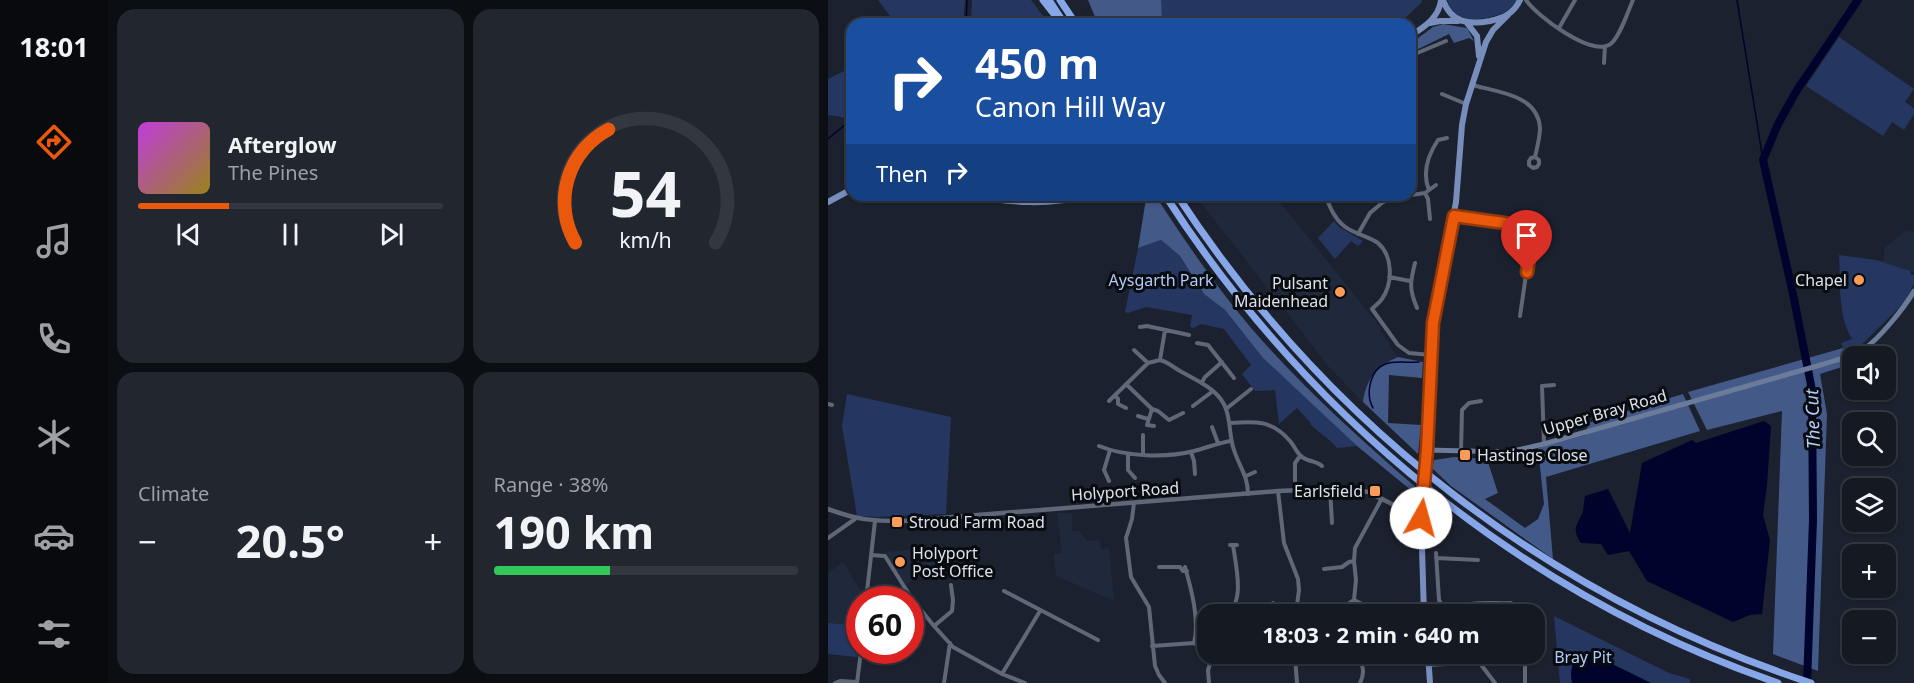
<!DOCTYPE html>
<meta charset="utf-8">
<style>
body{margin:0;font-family:"Noto Sans",sans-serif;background:#21262f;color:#f1f3f6;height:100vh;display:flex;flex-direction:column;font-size:22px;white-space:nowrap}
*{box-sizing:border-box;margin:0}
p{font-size:20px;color:#9da0a5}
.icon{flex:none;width:33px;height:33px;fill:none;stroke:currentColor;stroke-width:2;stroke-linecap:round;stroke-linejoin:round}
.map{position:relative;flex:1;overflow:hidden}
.side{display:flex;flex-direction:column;gap:9px;padding:9px;background:#0b0e13;width:720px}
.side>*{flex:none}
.banner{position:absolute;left:18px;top:18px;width:570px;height:183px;border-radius:18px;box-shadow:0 2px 4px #0004,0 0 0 2px #333840;background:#1a4fa0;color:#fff;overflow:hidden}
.controls{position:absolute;left:1014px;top:346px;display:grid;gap:12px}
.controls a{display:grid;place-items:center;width:54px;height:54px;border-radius:12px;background:#141922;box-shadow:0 2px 4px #0004,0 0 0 2px #333840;font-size:30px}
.speed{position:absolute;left:18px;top:586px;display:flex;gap:12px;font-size:30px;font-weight:700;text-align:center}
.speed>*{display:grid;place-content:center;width:78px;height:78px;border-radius:50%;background:#141922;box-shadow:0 2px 4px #0004,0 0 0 2px #333840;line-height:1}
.speed .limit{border:9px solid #d22;background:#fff;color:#111}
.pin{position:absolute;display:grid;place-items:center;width:51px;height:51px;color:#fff;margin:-62px -26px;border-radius:50% 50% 50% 0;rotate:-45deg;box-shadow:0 0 6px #0007}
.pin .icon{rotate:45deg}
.me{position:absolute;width:66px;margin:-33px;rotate:7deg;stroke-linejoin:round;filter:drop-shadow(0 0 4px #0008)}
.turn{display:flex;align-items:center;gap:21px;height:126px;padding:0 30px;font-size:27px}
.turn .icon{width:78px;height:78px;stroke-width:2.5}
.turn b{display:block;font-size:42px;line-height:51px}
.then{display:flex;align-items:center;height:57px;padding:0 30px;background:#0003;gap:12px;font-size:22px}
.big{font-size:45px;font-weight:700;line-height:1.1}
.side .card{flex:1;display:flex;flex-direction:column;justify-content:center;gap:9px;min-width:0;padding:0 21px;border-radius:18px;background:#21262f}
.side .dial{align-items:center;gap:0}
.dial svg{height:156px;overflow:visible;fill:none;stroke:#333840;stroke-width:7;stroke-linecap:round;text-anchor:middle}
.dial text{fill:#f1f3f6;stroke:none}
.song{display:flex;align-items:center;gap:18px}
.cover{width:72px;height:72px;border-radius:9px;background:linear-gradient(135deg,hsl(290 70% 55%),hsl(50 70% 35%))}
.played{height:6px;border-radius:3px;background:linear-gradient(90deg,#ea580c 30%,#333840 30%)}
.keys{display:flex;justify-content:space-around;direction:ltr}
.heat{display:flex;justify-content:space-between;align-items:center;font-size:33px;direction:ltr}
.charge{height:9px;border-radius:4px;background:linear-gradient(90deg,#34c759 38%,#333840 0)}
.side .tiles{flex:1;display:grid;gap:9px;grid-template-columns:repeat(2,1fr)}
.trip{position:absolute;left:369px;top:604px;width:348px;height:60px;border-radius:18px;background:#141922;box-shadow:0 2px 4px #0004,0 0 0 2px #333840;font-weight:700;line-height:60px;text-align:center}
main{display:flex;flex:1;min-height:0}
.tabs{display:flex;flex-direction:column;width:108px;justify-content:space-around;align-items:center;background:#080a0e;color:#9da0a5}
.tabs .icon{width:42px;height:42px}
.tabs .selected{color:#ea580c}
.tabs b{font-size:27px;color:#f1f3f6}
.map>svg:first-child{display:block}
.built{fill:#20293b}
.green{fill:#253760}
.forest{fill:#435988}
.water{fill:#00032b}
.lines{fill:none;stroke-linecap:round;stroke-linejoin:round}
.stream{stroke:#00032b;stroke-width:1.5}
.river{stroke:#00032b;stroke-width:8}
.minor{stroke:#606878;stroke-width:4}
.tertiary{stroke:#606878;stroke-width:4.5}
.secondary{stroke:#6b7b9a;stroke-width:5}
.primary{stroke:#778dbb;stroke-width:6}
.motorway{stroke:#86a6e8;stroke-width:7}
.route-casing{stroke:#983908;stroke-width:15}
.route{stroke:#ea580c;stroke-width:10}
.poi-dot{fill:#fd9c56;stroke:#080b10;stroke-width:2}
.labels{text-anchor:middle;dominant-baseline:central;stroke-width:6;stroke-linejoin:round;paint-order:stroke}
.park-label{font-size:16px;fill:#b4caf6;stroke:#080b10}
.poi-label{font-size:16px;fill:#dce1ea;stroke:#080b10;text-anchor:end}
.street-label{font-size:16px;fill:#dce1ea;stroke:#080b10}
.water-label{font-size:18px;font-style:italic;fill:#b7cdfa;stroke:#080b10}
</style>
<main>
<nav class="tabs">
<b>18:01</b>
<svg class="icon selected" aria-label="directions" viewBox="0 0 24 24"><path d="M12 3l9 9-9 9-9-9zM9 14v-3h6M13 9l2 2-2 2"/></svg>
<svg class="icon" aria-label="music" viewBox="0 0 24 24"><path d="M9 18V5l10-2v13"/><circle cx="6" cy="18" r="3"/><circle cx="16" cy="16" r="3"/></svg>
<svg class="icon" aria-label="phone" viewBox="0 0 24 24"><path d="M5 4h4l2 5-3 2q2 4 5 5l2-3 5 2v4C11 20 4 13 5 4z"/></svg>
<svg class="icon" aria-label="climate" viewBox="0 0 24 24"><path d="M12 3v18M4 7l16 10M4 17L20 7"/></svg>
<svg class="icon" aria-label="car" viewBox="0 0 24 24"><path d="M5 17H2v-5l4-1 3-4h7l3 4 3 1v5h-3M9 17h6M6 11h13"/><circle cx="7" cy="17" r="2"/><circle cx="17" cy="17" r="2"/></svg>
<svg class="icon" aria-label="filters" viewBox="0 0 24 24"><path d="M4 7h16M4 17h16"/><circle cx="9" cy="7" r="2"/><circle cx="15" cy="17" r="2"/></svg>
</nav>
<section class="side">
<div class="tiles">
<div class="card">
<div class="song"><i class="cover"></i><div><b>Afterglow</b><p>The Pines</p></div></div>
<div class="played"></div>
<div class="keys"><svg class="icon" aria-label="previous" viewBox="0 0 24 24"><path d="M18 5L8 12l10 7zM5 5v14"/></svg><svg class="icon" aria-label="pause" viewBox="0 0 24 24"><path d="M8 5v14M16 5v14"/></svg><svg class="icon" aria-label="next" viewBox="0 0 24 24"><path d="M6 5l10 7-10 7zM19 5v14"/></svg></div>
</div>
<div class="card dial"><svg viewBox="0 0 100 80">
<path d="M14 69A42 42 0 1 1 86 69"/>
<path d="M14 69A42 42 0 0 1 31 11" stroke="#ea580c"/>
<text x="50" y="56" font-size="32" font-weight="700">54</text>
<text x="50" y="72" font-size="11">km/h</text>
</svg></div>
<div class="card"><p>Climate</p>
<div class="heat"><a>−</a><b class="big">20.5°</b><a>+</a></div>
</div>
<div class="card"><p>Range · 38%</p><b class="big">190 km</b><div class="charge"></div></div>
</div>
</section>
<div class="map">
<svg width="1086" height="683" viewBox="0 0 1086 683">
<rect width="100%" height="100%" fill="#1b212e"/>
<path class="built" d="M367,195H446L553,328L552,331L562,344L561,345L570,357L561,360L539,384L535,402L501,367Z
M1078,230L1086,232V272L1055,262L1057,248Z
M229,513H244V531H251L259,541L272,540L273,549L281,548L286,601L228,576L226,554L234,553Z
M101,548V559H107L108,570L96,571L78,585L57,552Z
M15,562L35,594V600H32V630L29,657L0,654V573Z"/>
<path class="green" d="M50,0H137L135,24H68Z
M144,0H203L221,24H143Z
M333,0H594L593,3L571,24H333Z
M619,0H689C681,13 671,15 657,18C639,22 625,18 619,0Z
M1011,37L1086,89L1077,102L1086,108V114L1076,130L1064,122L1055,136L978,86Z
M24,67V115L20,121L14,117L0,115V79Z
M506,221L511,227L535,241L530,246L523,241L507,259L490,238Z
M333,240L352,256L376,294L397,310L435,358L529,446L509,448C501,438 491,433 482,424L483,423L469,408L451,424L447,390L427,391L414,374L423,365L396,329L373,324L366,328L362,327L364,315L318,307L300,313L297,312L310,248Z
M1011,255L1048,260L1083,271L1082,274L1086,275V283L1078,301L1032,346L1017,353L1013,343L1024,339C1009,314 1013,283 1011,255Z
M19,394L123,417L118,514L49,517L29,516L14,426Z
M726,616L841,673L862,679V683H732Z
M0,623L31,626L29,657L0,654Z"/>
<path class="forest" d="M260,0H333L334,22L333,24H270Z
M615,24L639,28L646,41L641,38L626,43L621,34L582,53V44L605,27Z
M318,199L331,201C361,247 394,295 431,337C480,392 534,441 590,489V496L529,446L435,358L397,310L376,294L352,256L333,240L310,248Z
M1015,348L1020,365L992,374L999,414L990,671L945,654L954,411L879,430L860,392Z
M570,357L595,362L594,378L561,375L560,423L593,425L590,454L535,402C538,379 549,366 570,357Z
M855,394L872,431L718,477L725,559L623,486L604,468L606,460L626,457L659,459L670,493L657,499L697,528L710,519L716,504L710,448L758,435L760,423Z"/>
<path class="water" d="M936,421L943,426L939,485L935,515L942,540L934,614L922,615L905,622L819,581L801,551L780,555L773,544L753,543C742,527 751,524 755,511C756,506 756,501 757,496L780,489L802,533L814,463L864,440L868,443Z
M760,652L823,683H744C741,670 745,654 760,652Z"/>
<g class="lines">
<path class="stream" d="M909,0L935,160
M138,24L139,0
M0,139L24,119
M545,408C537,393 542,367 561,363C571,361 581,363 591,362"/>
<path class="river" d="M979,683L985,520L984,390L965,294L935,160L950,124L969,90L1030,0"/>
<path class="minor" d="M698,0C709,16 761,55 781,45C791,40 800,11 805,0
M731,28L747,0
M582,56L618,41
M776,63L777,46
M644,85C670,92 710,95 712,128C712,137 709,148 707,157L711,160V164L709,167L705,168L701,165V161L703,158L707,157
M614,94L638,104
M601,190C594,173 600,155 610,140L619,138
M597,193L600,199L602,219
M497,195C502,207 506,218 516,226C526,234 540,236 550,243C565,256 565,283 554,299C551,303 547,306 544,309L570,345L581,353L603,355
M626,216L705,227L692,316
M530,234L542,213L555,202L569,197L597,193L608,185
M587,263C582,283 581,289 589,308
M561,277L582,281
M312,327L319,326L361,335
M369,343L380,345L406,378
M306,350L320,363
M332,360L337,330
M374,382L377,377L394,362
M298,384L324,409L330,411L341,420L355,413
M287,395L290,399V404L298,408
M281,401L320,363L332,360C340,362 345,367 352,371C369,381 391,389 398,409C403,423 401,436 406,450C411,466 420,476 420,494
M0,404L4,405
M365,406L385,391
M324,409L319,425L326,426
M398,409L423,389
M310,416L320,419
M402,423C428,421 444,420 462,441C466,445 468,452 473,456C479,462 487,460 494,466
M384,427L390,443
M716,444L714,386L726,385
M271,446C298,457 338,458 366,451C378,448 390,443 403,441
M633,451L634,410L641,403L653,401
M363,452L366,461L367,474
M300,454V470L307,478
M315,455V435
M418,476L427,472
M281,481L276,470L282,450
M467,481V463L472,456
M502,489L504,523
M450,491L456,543L470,579L471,590L469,605
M306,503L304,519L298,538L303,577L321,607L327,666L331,675L337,683
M0,538L27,519
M402,545H409
M608,553L611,600L619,613
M43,555L57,556L84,599L106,626L125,647L174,674L197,683
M608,558L650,560
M331,567H352L355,571H359
M357,567C363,588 372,621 366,643
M496,569L514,567L521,562L526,561
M176,591L270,640
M38,600L47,521
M526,600L528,580L526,561L527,548L553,500
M445,603L453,609L450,615
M453,609L469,605L476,610
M500,609L517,606L526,600L538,606
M367,614C377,613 392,614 401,610C417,601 407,561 405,545
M618,615C632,599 663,604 683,603
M697,615V614
M106,626L124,611L125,600L123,585
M324,646L366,643L380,651
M383,654L393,657H467L488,654
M523,654C535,660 538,671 532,683
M32,656L57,658
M467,657L469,683
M601,665L651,662L667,683
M174,674L212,611
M7,683L12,681L29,682
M29,683L33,651
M116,683L122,643
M381,683L380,670L385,655
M697,683V654"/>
<path class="tertiary" d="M0,509C30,520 43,521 75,521L450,491L520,488L540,492L570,507L593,511"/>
<path class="secondary" d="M599,450L680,452L716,444L996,364C1007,360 1027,356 1036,349C1051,339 1077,307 1086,291"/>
<path class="primary" d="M615,0C623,23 641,25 662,21C676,18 686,13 692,0
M602,23L612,21H630
M639,23L649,36L651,56
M582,36C596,27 611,18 613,0
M142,195C184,203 219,206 262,195
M0,202L24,189
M596,615L593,515L599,459L606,316L628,202L634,125L638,104L658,42L665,30L680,15
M600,654L602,683"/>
<path class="motorway" d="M215,0L234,24
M221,0L232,17
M232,0L248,24
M337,195C481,419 697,596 950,683
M349,195C501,427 719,596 983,683"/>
</g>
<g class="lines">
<g class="route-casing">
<path id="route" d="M593,518L599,450L605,323L626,216L705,227L699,272"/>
</g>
<use href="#route" class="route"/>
</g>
<g class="poi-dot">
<circle cx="1031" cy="280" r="6"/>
<circle cx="512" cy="292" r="6"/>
<rect x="631" y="449" width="12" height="12" rx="3"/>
<rect x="541" y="485" width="12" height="12" rx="3"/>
<rect x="63" y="516" width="12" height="12" rx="3"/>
<circle cx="72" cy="562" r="6"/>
</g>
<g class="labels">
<g class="park-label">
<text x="333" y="280">Aysgarth Park</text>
<text x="755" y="657">Bray Pit</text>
</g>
<g class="poi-label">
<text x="1019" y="280">Chapel</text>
<text x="500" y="283">Pulsant<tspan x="500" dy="18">Maidenhead</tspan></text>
<text x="649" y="455" text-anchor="start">Hastings Close</text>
<text x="535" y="491">Earlsfield</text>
<text x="81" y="522" text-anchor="start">Stroud Farm Road</text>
<text x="84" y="553" text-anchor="start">Holyport<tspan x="84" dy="18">Post Office</tspan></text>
</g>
<g class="street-label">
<text transform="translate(777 412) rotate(-16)">Upper Bray Road</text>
<text transform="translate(297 491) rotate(-4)">Holyport Road</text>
</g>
<g class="water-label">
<text transform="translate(984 419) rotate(-92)">The Cut</text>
</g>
</g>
</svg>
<div class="controls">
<a><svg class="icon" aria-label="sound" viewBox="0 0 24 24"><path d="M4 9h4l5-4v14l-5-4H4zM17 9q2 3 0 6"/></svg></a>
<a><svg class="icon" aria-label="search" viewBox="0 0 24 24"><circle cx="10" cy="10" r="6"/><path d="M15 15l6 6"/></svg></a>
<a><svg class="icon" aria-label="layers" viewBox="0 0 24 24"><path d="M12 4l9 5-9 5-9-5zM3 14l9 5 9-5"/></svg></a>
<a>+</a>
<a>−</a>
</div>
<div class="speed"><div class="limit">60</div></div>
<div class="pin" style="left:699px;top:272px;background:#d93025"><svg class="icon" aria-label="arrive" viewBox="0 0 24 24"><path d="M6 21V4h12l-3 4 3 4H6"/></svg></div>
<svg class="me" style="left:593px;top:518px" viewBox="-20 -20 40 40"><circle r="19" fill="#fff"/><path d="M0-13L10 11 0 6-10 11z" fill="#ea580c"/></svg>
<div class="trip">18:03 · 2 min · 640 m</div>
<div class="banner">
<div class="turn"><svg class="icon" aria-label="right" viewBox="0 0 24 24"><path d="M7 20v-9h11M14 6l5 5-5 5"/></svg><div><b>450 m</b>Canon Hill Way</div></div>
<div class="then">Then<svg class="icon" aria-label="right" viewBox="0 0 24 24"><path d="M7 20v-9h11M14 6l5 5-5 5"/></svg></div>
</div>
</div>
</main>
